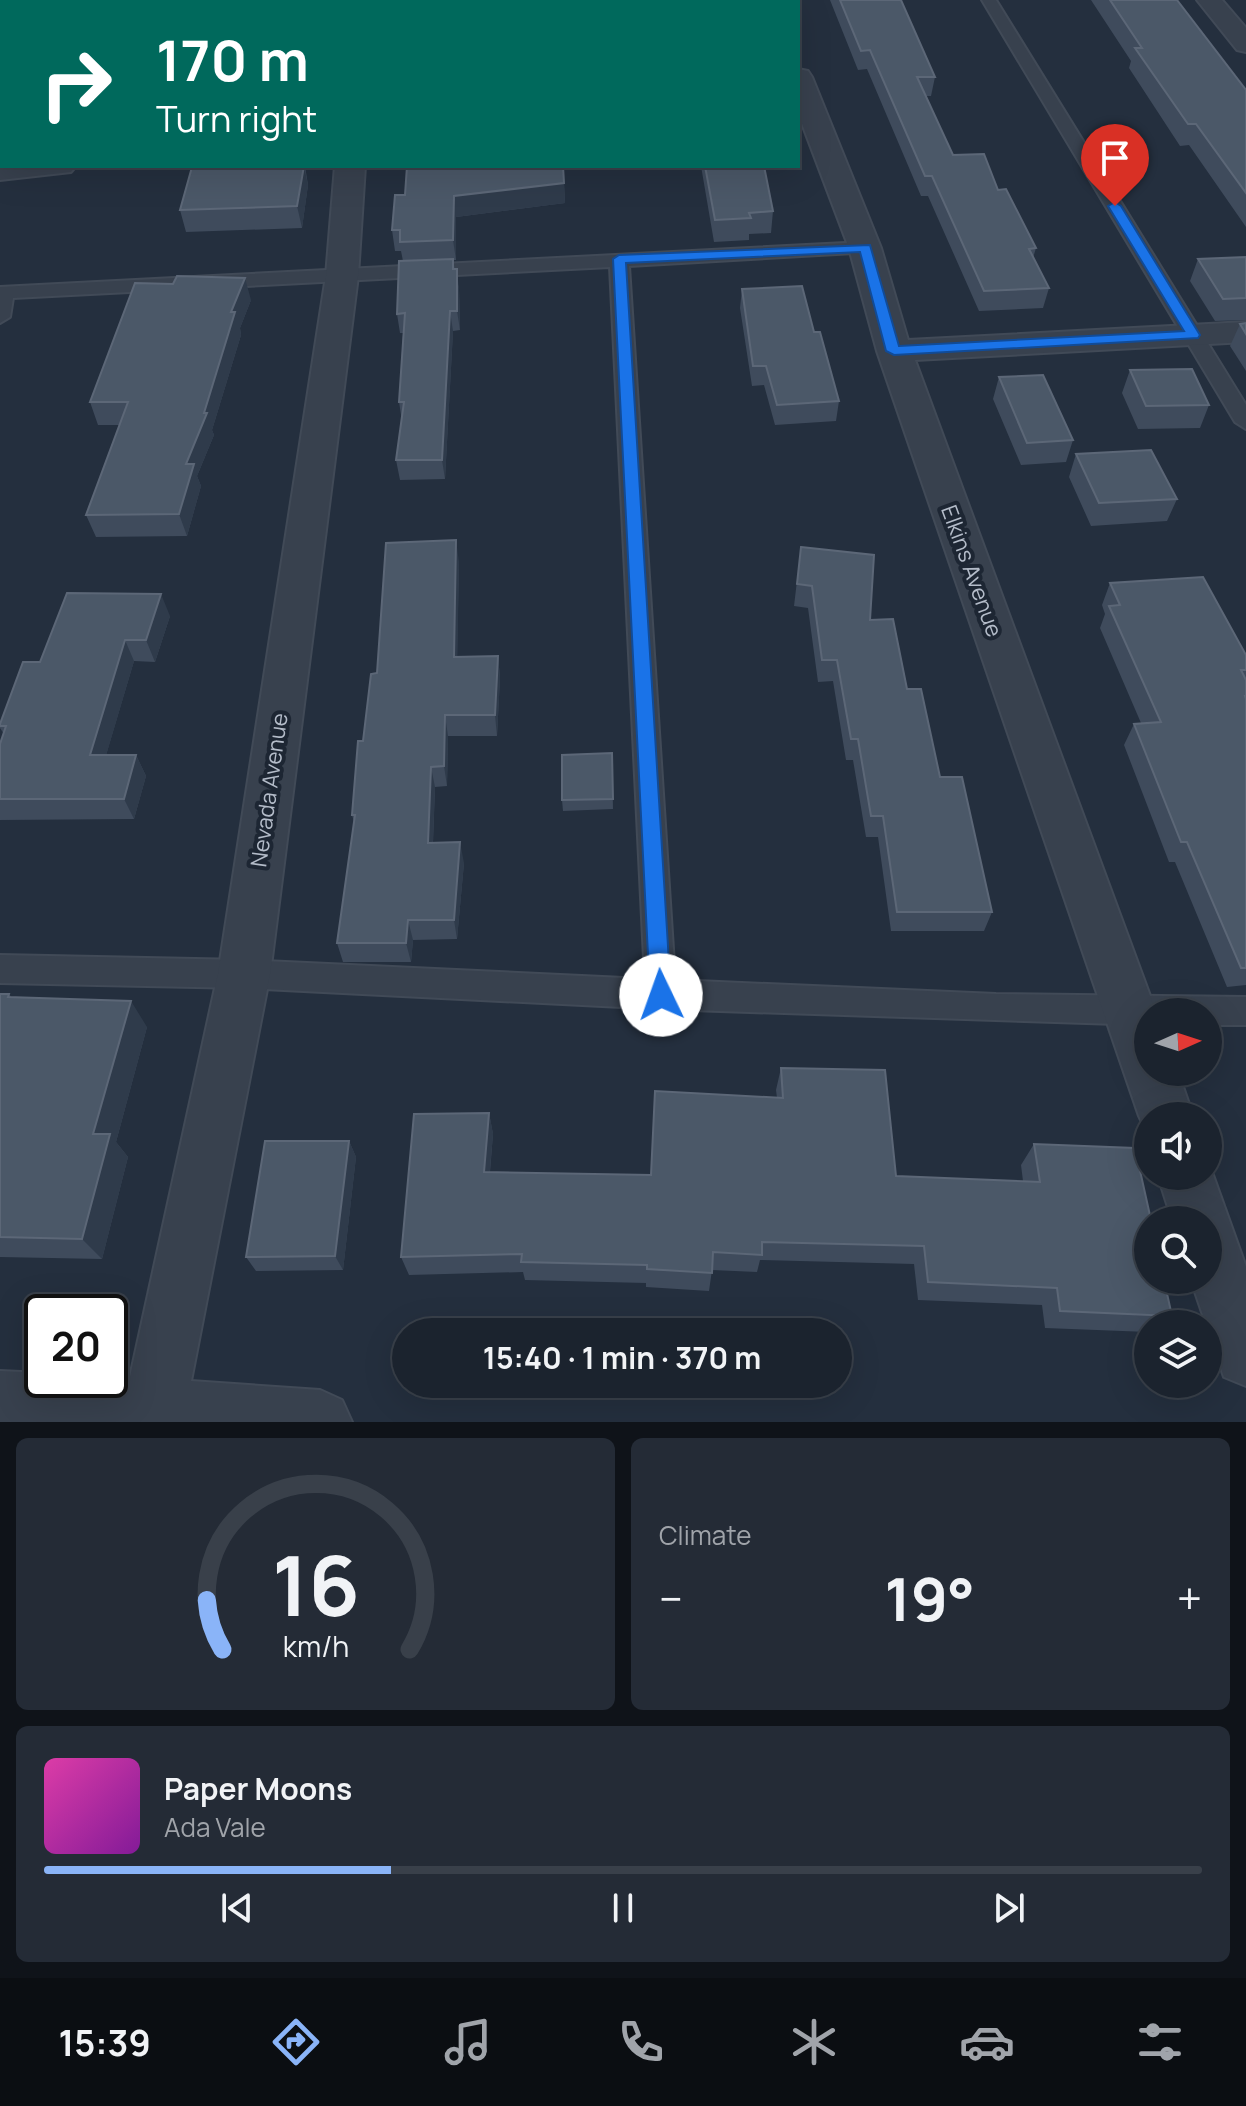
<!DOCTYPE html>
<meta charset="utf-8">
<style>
body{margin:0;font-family:Manrope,sans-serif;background:#242b36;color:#f1f3f6;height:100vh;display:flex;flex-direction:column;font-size:30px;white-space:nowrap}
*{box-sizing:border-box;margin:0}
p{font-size:26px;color:#a0a4aa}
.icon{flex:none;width:44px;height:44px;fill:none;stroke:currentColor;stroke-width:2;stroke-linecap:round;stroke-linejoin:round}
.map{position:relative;height:1422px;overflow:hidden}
.side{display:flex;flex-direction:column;gap:16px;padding:16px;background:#0f1319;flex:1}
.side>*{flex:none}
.banner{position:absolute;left:0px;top:0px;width:800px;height:168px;box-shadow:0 8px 32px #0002,0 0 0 2px #39404a;background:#00695c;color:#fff;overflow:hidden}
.needle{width:52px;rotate:87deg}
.fabs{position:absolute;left:1134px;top:998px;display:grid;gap:16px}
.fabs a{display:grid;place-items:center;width:88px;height:88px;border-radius:50%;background:#1b232e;box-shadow:0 8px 32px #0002,0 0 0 2px #39404a;font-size:40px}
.speed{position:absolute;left:24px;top:1294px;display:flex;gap:16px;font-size:40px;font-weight:700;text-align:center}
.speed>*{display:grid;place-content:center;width:104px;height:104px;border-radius:50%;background:#1b232e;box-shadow:0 8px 32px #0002,0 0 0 2px #39404a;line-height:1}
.speed .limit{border:4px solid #111;border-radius:12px;background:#fff;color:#111}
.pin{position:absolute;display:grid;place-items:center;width:68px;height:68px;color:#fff;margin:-82px -34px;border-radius:50% 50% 50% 0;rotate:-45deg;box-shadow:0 0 8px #0007}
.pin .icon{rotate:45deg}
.me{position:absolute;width:88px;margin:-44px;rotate:357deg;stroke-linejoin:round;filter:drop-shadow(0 0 6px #0008)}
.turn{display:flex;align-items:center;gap:28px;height:168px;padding:0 24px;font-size:36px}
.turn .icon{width:104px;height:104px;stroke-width:2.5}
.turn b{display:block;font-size:56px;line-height:68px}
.big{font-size:60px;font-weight:700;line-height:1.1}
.side .tile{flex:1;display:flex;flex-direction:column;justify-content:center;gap:12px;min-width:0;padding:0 28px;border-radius:12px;background:#242b36}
.side .dial{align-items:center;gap:0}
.dial svg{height:208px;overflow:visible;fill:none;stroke:#39404a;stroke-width:7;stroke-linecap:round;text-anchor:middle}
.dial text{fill:#f1f3f6;stroke:none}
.song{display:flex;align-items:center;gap:24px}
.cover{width:96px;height:96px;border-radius:12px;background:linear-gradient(135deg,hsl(320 70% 55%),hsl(290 70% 35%))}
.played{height:8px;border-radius:4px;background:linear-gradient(90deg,#8ab4f8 30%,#39404a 30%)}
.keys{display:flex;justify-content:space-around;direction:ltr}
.heat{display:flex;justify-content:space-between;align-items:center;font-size:44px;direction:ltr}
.side .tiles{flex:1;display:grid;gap:16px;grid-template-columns:1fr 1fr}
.tile:last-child{grid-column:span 2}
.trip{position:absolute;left:392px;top:1318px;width:460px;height:80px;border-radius:40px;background:#1b232e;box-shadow:0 8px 32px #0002,0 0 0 2px #39404a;font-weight:700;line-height:80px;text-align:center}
.menu{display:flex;height:128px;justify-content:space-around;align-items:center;background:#0b0e12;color:#a0a4aa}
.menu .icon{width:56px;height:56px}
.menu .active{color:#8ab4f8}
.menu b{font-size:36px;color:#f1f3f6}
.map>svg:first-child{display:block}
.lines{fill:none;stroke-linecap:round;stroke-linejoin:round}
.service-casing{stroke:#414a57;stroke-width:4}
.minor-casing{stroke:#414a57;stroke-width:4}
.service{fill:#38414e;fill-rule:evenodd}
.minor{fill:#38414e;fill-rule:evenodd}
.wall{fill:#3f4b5c}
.shaded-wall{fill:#2f3b4b}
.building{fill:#4b5868;stroke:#5c6777;stroke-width:2}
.route{fill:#1a73e8;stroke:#114b97;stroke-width:2}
.labels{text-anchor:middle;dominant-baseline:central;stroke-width:8;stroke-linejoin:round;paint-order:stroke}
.street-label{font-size:22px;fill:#b4bcc9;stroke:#1d2633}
</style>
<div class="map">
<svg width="1246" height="1422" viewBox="0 0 1246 1422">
<rect width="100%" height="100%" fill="#242f3e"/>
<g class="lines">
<g class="service-casing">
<path id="service" d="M982,0H996L1246,405V429L1235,422Z
M2,59V69L0,70V60Z
M865,242L874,248L872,252L629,266L675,980L996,994L1246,997V1025H1208V1012H1148V1025L661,1009L244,988L0,983V955L244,960L645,979L610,267L13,298L10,317L0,323V287Z"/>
</g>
<g class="minor-casing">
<path id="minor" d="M351,0H375L376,2H350Z
M756,0H780L782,2H756Z
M1197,0H1222L1246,28V52L1237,50Z
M798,69L808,71L812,77L881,248L908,340L1246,322V342L915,360L1156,1012H1148V1072H1178L1193,1116H1148V1135L1139,1116L877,351L849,248L798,113Z
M0,162L2,166H76L71,172L0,180Z
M335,166H365L358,276L270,974L191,1381L320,1390L342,1400L352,1422H0V1371L42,1373V1380H110V1376L130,1377L218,974L326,276Z
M1208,1161L1246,1267V1386L1224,1377L1191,1280H1208V1220H1172L1158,1176H1208Z"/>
</g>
<use href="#service" class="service"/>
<use href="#minor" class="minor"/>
</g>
<path class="wall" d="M830,0H901L935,77L931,96H926L953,155L998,190L1036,248L1033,258L1049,288L1043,308L979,311L928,196H921L867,69L858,70Z
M1091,0H1177L1246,90V227L1189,145L1180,146L1129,68L1131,61Z
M230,166H305L308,185L302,228L186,232L180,210Z
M701,166H764L773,211L771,233L749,234V240L714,242Z
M564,183L565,203L456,217V260H453L459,289L460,330L453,331L445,479L400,480L396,460L402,421L399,402L403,333H400L397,314L403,261L401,251H395L392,230Z
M1246,257V320L1215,321L1190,281L1198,259Z
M742,289L814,332L839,401L836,421L775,425L764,385L752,386L740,308Z
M251,300L240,328L241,335L212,430L214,435L197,476L201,486L187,536L96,537L86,515L120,425H98L90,402Z
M1246,323V371L1230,346L1240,324Z
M1130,370L1209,405L1200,428L1138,429L1122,393Z
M999,377L1073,440L1066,462L1021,465L993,399Z
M1076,454L1177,499L1167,521L1091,526L1069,477Z
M801,547L870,620L907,689L992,912L984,931H891L878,837H866L853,760H846L833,681L818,682L808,608L794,606Z
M459,562L457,657L498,656L500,678L497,736H448L447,786L435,787L433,843L464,863L457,939L413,940L411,962H343L337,943L354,822L352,815L377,673Z
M1110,583L1246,655V985L1227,987L1175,862H1169L1124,745L1134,724L1141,723L1100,628L1105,614L1102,605Z
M170,616L155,662L134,661L106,755H136L146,776L134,819L0,820V744L4,734L0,728V724L40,662Z
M612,753L613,809L563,811L562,800Z
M0,994H9L12,998L147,1027L116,1142L128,1157L102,1259L0,1257Z
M781,1068L896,1176L1023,1181L1021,1165L1034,1144L1172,1316L1163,1324H1148V1332L1045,1328L1042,1305L918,1300L914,1264L760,1260L757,1272L712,1270L709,1291L646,1287V1283L525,1280L523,1272L409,1275L401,1257L489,1113L493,1134L490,1172L651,1175L777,1098L776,1090Z
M349,1141L356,1157L343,1270L256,1271L246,1257Z"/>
<path class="shaded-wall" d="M304,166L308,185L302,228L297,206Z
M564,183L565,203L456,217V260L453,240L454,196Z
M457,269L459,289L460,330L457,311Z
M245,278L251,300L240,328L241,335L212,430L214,435L197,476L201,486L187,536L179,514L186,464L231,312Z
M450,311L453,331L445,479L442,460Z
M456,540L459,562L457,679L454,657Z
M161,594L170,616L155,662L146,640Z
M125,640L134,661L100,776L90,755Z
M498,656L500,678L497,736L495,715Z
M445,715L448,736L447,786L444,766Z
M136,755L146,776L134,819L124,799Z
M431,767L435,787L432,863L428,843Z
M460,842L464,863L457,939L454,920Z
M408,920L413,940L411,962L406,943Z
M131,1001L147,1027L116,1142L128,1157L102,1259L82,1239L93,1134Z
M489,1113L493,1134L488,1192L484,1172Z
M349,1141L356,1157L343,1270L335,1256Z"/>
<path class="building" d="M404,0H449V2H404Z
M840,0H901L935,77H917L953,155L984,154L998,190L1006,189L1036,248L1029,249L1049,288L984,291L932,176H925L870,50L861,51Z
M1110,0H1177L1246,90V193L1196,124H1188L1135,48H1142Z
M230,166H304L297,206L180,210L192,167Z
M407,166H563L564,183L454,196L453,240L400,242V230H392L395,195H405Z
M705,166H764L773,211L749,213L751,218L715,220Z
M1246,257V298L1223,299L1198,259Z
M453,259V269H457V311H450L442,460H396L404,402H399L405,313L397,314L399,261Z
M177,276L245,278L231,312H235L204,413H207L186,464H194L179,514L86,515L128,402H90L135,283L173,284Z
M802,286L814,332H820L839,401L777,405L766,366H753L742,289Z
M1246,323V334L1240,324Z
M1192,369L1209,405L1146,406L1130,370Z
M1043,375L1073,440L1027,443L999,377Z
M1151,450L1177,499L1099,503L1076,454Z
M456,540L454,657L498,656L495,715H445L444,766L431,767L428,843L460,842L454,920H408L406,943H337L355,815H352L358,741H363L371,674L377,673L386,543Z
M801,547L874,555L870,620L893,619L907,689H921L940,777H962L992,912H897L883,816H871L858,739H851L837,660H822L812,586L797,584Z
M1203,577L1246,655V670H1241L1246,680V696H1245L1246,699V968H1241L1187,842H1181L1134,724L1161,722L1109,606L1120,605L1110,583Z
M67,593L161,594L146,640H125L90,755H136L124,799H0V744L6,726H0V724L23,662H40Z
M612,753L613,799L562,800V755Z
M0,994H9L8,997L131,1001L93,1134H110L82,1239L0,1237Z
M781,1068L885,1070L896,1176L1040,1182L1034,1144L1135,1148L1151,1220H1148V1280H1164L1172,1316L1060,1311L1057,1288L928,1282L924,1246L762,1242V1255L713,1252L712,1273L647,1269V1265L521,1262L522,1254L401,1257L414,1114L489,1113L484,1172L651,1175L655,1091L783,1098Z
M265,1141H349L335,1256L246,1257Z"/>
<path class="route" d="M1115,202L1121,206L1200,335L1198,338L894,355L886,351L860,252L626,263L671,995L668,1002L661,1005L653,1002L650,995L613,259L619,255L870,245L899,346L1184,331L1108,206Z"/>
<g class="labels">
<g class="street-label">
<text transform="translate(972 571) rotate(70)">Elkins Avenue</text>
<text transform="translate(269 790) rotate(-82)">Nevada Avenue</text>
</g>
</g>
</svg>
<div class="fabs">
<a><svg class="needle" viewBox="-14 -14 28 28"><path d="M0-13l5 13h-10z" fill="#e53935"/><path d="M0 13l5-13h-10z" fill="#a0a4aa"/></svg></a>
<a><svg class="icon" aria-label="sound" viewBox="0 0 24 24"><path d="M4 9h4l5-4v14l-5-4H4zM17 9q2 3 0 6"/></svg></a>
<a><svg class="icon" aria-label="search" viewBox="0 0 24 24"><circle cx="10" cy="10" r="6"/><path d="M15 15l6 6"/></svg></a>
<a><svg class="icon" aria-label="layers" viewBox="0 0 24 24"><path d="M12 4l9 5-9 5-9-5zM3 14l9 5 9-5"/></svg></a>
</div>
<div class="speed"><div class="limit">20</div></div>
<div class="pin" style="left:1115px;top:206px;background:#d93025"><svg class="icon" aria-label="arrive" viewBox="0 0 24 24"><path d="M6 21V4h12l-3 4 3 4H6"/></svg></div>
<svg class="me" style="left:661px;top:995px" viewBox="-20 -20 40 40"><circle r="19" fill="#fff"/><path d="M0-13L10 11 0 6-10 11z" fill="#1a73e8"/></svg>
<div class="trip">15:40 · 1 min · 370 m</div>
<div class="banner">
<div class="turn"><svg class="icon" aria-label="right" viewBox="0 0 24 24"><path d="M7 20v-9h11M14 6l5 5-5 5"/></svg><div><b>170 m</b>Turn right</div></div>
</div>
</div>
<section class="side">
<div class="tiles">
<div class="tile dial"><svg viewBox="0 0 100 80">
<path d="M14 69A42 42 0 1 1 86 69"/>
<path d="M14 69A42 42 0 0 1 8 50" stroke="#8ab4f8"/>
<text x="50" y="56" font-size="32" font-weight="700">16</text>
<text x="50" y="72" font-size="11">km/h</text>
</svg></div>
<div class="tile"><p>Climate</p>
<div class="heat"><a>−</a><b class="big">19°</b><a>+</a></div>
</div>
<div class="tile">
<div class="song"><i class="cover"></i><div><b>Paper Moons</b><p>Ada Vale</p></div></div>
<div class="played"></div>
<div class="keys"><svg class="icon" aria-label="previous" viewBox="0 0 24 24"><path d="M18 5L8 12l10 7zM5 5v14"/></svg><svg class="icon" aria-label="pause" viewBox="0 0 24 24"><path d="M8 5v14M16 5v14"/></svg><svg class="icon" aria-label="next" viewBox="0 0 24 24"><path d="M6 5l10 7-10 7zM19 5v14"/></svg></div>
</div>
</div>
</section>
<nav class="menu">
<b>15:39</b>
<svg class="icon active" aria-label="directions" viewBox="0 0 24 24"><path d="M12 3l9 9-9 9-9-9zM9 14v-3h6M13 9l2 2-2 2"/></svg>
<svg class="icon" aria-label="music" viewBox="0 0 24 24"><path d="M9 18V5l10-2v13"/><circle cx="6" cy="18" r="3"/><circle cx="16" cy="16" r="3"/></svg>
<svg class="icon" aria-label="phone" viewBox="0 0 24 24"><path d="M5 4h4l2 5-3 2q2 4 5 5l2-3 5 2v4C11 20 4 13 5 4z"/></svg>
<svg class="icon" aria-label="climate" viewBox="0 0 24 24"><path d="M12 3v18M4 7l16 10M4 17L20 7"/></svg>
<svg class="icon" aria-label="car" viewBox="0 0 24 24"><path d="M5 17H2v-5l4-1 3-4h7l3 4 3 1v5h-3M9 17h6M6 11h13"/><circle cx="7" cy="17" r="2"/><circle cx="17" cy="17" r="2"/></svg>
<svg class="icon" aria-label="filters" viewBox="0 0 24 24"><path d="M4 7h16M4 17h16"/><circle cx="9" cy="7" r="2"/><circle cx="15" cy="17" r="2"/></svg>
</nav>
